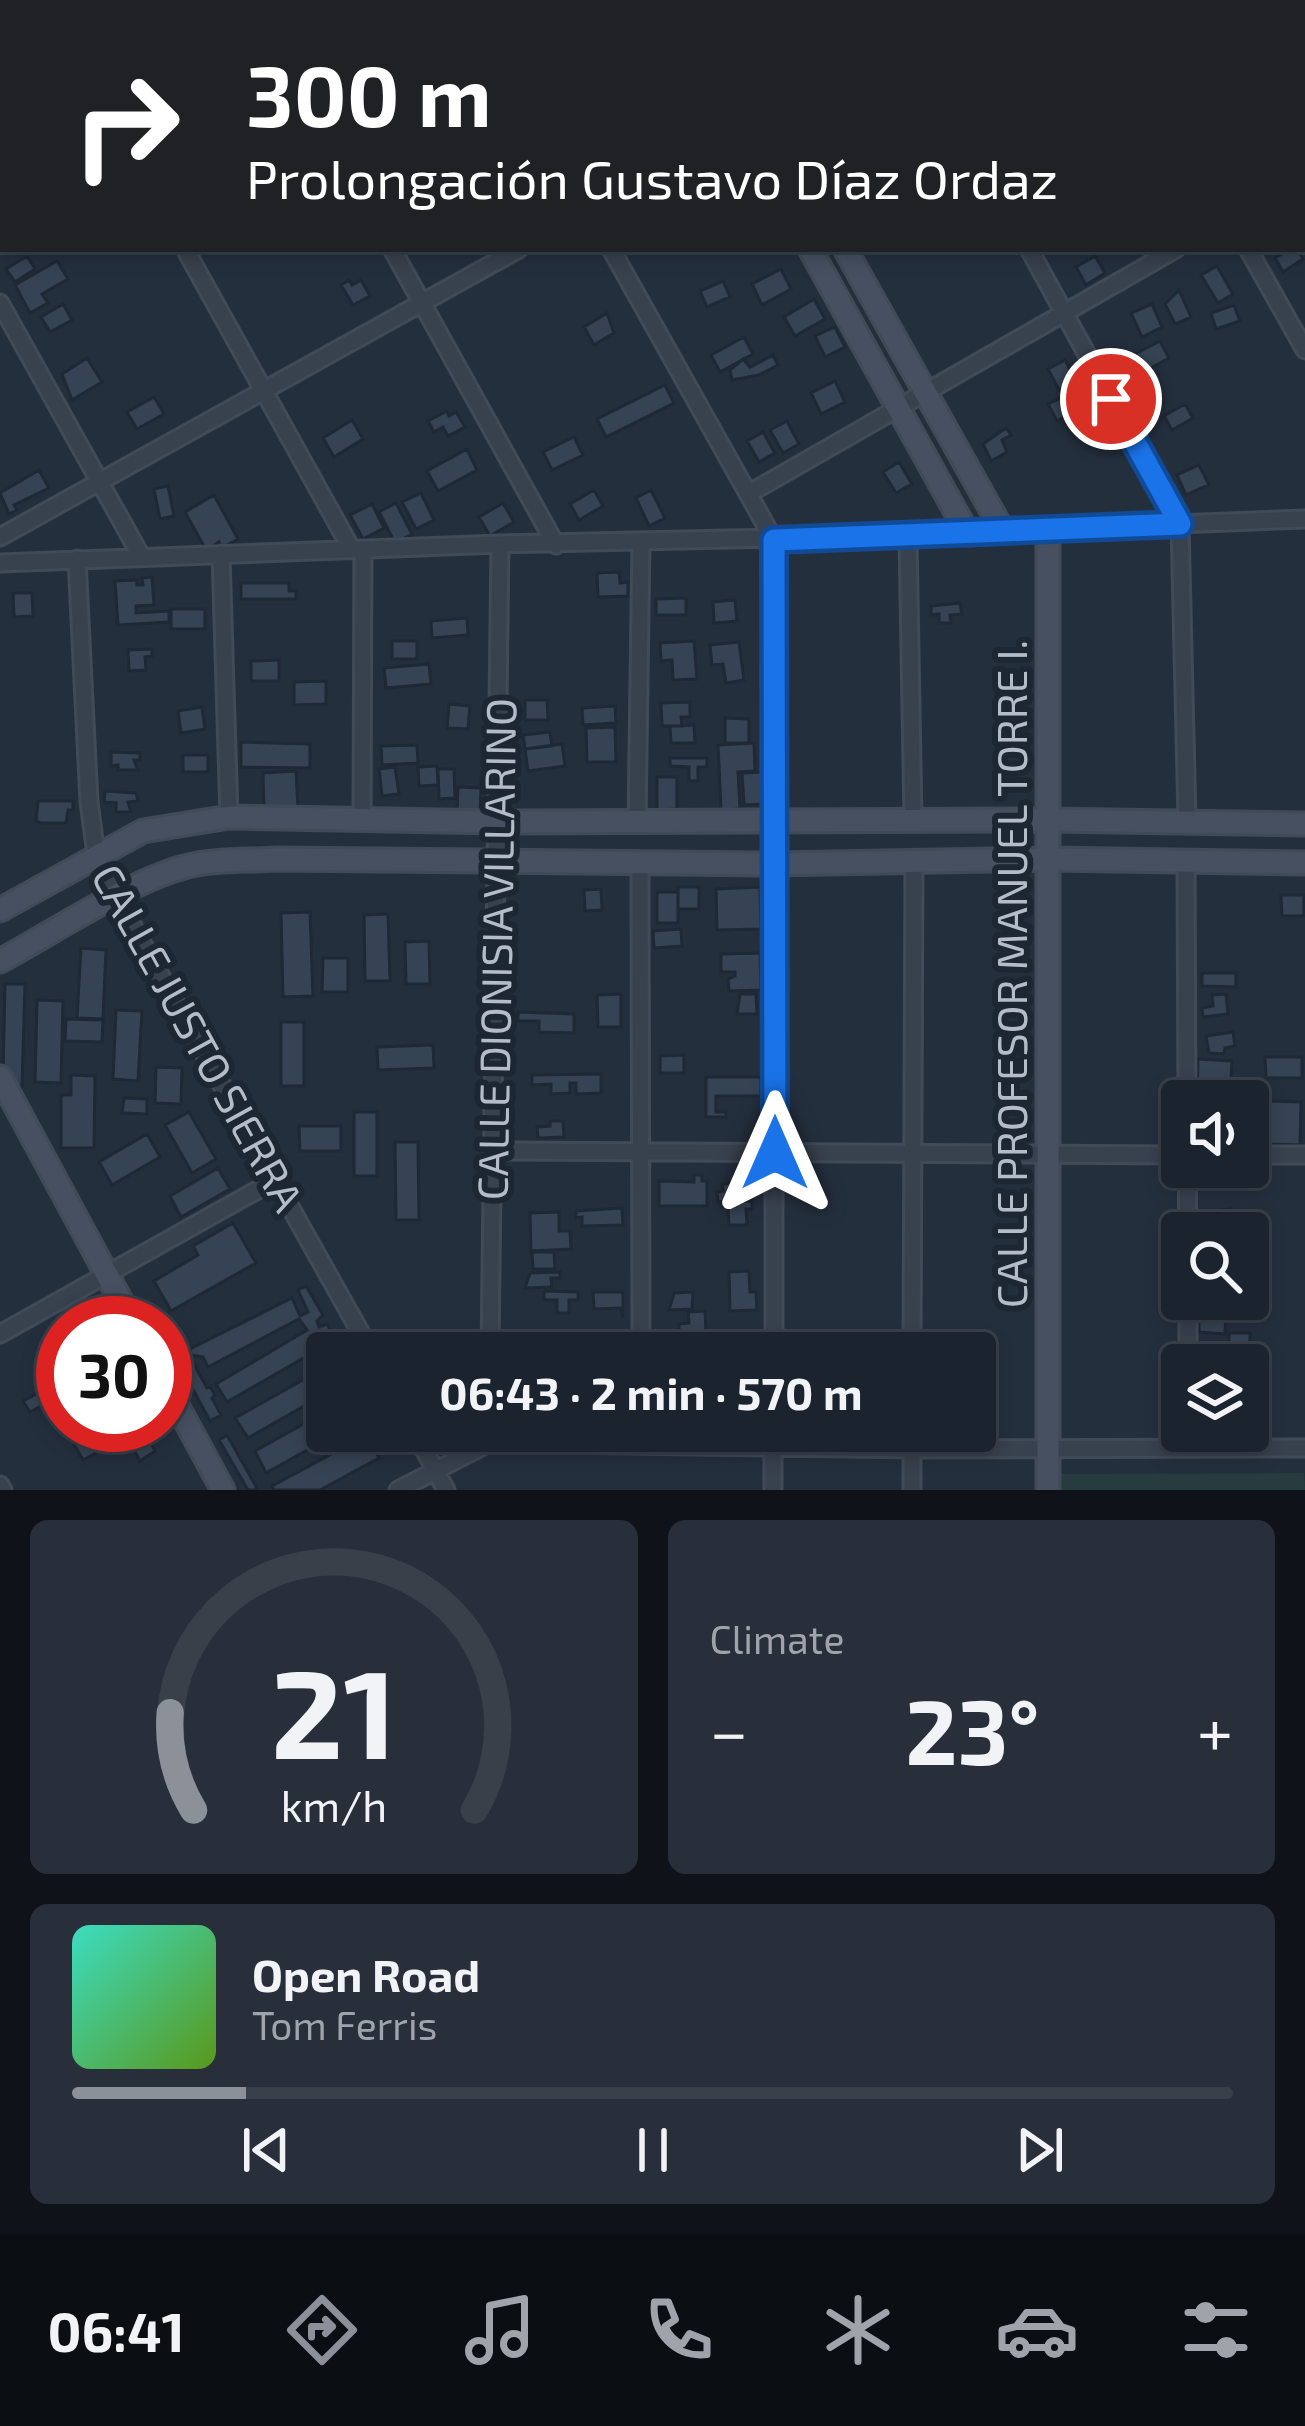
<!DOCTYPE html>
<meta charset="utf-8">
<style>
body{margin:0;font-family:"Exo 2",sans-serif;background:#282f3a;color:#f1f3f6;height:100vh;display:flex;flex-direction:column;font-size:45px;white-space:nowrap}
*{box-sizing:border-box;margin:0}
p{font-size:39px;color:#a0a4aa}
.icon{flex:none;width:66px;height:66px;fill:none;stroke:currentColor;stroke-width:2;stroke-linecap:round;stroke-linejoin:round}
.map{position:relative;height:1490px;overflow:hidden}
.drawer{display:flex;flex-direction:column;gap:30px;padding:30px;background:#0f1319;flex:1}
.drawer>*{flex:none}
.top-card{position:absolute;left:0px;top:0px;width:1305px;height:252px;box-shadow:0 6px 18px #0003,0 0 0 3px #39404a;background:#202124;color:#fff;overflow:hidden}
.controls{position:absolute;left:1161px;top:1080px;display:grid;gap:24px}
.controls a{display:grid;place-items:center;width:108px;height:108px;border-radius:12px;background:#1b232e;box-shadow:0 6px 18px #0003,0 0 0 3px #39404a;font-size:60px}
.speed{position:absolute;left:36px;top:1296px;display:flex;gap:24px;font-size:60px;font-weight:700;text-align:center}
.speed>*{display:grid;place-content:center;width:156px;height:156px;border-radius:50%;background:#1b232e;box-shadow:0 6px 18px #0003,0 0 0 3px #39404a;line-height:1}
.speed .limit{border:18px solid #d22;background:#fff;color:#111}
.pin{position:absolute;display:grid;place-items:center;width:102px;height:102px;color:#fff;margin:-51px;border:6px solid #fff;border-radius:50%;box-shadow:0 3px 12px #0007}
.me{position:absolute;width:132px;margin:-66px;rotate:0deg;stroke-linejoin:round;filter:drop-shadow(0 0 9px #0008)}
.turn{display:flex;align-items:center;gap:42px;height:252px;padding:0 48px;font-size:54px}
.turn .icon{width:156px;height:156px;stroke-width:2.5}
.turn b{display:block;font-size:84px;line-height:102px}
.big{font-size:90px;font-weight:700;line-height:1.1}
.drawer .card{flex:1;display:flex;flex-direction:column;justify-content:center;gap:18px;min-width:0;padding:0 42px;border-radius:18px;background:#282f3a}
.drawer .dial{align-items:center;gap:0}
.dial svg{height:312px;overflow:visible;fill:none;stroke:#39404a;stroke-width:7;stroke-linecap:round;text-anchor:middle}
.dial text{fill:#f1f3f6;stroke:none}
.song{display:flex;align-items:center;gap:36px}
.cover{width:144px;height:144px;border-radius:18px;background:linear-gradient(135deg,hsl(170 70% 55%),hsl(90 70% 35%))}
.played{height:12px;border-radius:6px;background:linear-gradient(90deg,#8c9099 15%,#39404a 15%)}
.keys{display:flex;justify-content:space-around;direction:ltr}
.heat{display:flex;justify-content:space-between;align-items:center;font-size:66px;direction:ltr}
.drawer .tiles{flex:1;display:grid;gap:30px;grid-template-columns:1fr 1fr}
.card:last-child{grid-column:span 2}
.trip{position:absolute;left:306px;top:1332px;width:690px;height:120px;border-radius:12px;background:#1b232e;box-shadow:0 6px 18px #0003,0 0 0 3px #39404a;font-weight:700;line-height:120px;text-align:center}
.menu{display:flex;height:192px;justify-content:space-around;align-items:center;background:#0b0e12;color:#a0a4aa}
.menu .icon{width:84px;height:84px}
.menu .current{color:#8c9099}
.menu b{font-size:54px;color:#f1f3f6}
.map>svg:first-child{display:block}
.green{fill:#263c3f}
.building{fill:#364354;stroke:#1f2835;stroke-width:3}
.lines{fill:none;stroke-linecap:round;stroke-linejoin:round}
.street-casing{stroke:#414a57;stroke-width:21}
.secondary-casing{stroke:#414a57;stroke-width:27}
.street{stroke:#38414e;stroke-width:15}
.secondary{stroke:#465061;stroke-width:21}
.route-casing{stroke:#114b97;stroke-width:30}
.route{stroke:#1a73e8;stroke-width:21}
.labels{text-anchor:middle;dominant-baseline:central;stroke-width:12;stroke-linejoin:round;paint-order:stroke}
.street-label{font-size:42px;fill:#b4bcc9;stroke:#1d2633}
</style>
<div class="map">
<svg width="1305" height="1490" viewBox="0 0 1305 1490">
<rect width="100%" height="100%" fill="#242f3e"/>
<path class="green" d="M1304,1473L1305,1490H1060L1059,1474Z"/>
<path class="building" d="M1290,249H1297L1303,259L1283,272L1275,258Z
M27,256L35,269L15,282L6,269Z
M1095,256L1105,273L1086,285L1076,267Z
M57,261L68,279L42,294L48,303L30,313L15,285Z
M1217,266L1233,294L1218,303L1201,275Z
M781,269L791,289L762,305L752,284Z
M349,280L352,285L361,280L370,296L353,305L341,285Z
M723,281L730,297L707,307L700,291Z
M1179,290L1191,317L1175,324L1165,304Z
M814,299L825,319L795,336L784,317Z
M63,304L72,320L50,332L41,317Z
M1152,304L1162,327L1142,337L1131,313Z
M1234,305L1240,321L1216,329L1211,313Z
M607,313L614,333L594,345L584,327Z
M835,327L845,347L825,357L815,336Z
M744,337L753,354L720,372L711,355Z
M1160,341L1169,358L1142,373L1133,355Z
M773,355L778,365L759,375L732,380L730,370L743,359L750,367Z
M87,358L102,382L72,400L62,374Z
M1065,360L1076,381L1059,390L1048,369Z
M835,381L845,402L821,414L811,393Z
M665,385L674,403L606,437L597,419Z
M1067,395L1076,411L1057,421L1048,404Z
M154,397L164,414L137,429L127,412Z
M1185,404L1193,418L1172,430L1164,416Z
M447,411L449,416L456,412L465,427L448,436L443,427L434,432L428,421Z
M352,420L363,439L334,457L323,438Z
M787,421L799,444L783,453L770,430Z
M1006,428L1011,435L1002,440L1007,452L991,461L983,444Z
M763,432L775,453L759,462L747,441Z
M574,437L583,455L552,470L543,452Z
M467,449L477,470L438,491L427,471Z
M899,462L912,484L896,493L883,472Z
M1199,465L1209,485L1186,495L1177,475Z
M39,470L49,488L14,505L17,510L9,514L0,493Z
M168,486L174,516L160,519L154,489Z
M594,490L603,506L579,520L570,504Z
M651,490L665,518L649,526L636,498Z
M421,493L434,520L416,529L402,502Z
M214,495L238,539L222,548L219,542L206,550L185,512Z
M396,503L412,534L395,543L379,512Z
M503,503L514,522L490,536L479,517Z
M372,504L384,528L363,539L350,515Z
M619,572L620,583L628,582V596L598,597L597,573Z
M152,577L154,605L136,606V613L169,611V622L118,625L115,581L137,580V585H143L142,578Z
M241,583H289V591H296V599H241Z
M13,593H32L33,616L14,617Z
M686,598V615H656V599Z
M735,600L737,621L714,623L713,602Z
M960,603L962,614L950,615L951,623H939V614L931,615V606Z
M171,609H205V629H171Z
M467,618L468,635L432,638L431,621Z
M392,641H417V659H392Z
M694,641L697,679L673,680L672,660L661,661L660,643Z
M739,642L744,680L726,683L723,664L712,665L710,645Z
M152,649V656L145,657L146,670L129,671L128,650Z
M279,660V681H251V661Z
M429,664L431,684L386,688L384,668Z
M326,681V704L294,705V682Z
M525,700H547L548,720H525Z
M690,702V717H681L682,726H662L661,703Z
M449,704L470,706L468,729L447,728Z
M615,706L616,723L583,725L582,708Z
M202,707L205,729L181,733L178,711Z
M725,718L749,719V743H725Z
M694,725L695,743H671L670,726Z
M615,727L616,762H587L586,728Z
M550,732L552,746L525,749L523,735Z
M241,742L310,744V768L241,767Z
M754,743L755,771L738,772L740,809L721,810L718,745Z
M562,744L565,766L528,771L525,749Z
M417,745L418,763L382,765L381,746Z
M111,752L140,753V760H134L138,770H118V765L111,766Z
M183,755H208V772H183Z
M670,758H707V767H698V781H689V767L670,766Z
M437,766L438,785L419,786L418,767Z
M395,767L399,794L382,796L379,769Z
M438,769H454L455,798L439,799Z
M296,771L298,809L264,810L263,773Z
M763,772L764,804L744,805L742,773Z
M657,777H677V809L657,810Z
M458,787L481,788L480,813H457Z
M105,791L136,793L138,801L128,802L131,812H116V803L104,802Z
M38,801H73V810H68L66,823H41L36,821Z
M678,887H699V909H678Z
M760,887L761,929L717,930L716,889Z
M601,889L602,910L585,911L584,890Z
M657,892H678V923H657Z
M1281,895H1304V916H1282Z
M310,912L313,996L283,997L281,913Z
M388,914L390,981H365L364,915Z
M681,929L682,946L654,948L653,931Z
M429,941L430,984H406L405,942Z
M81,948L106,950L103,1019L77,1018Z
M760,953L761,990L729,991L728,979L735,976V972H721V954Z
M323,958H348V992H322Z
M1202,973H1236V987L1202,986Z
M5,984H25L22,1086L14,1091L3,1074Z
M621,994V1027H598L597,995Z
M740,994H756L757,1014H737Z
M1226,994L1228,1014L1203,1017L1202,1008L1213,1006L1212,995Z
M37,1000L63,1001L61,1083L35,1082Z
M116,1010L142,1011L138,1081L113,1079Z
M518,1012L574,1014V1033L539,1032V1021H518Z
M66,1019L103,1020L102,1042L65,1041Z
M281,1022H304V1086H281Z
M1233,1032L1235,1046L1225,1048L1224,1054L1209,1053L1206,1036Z
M433,1045L434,1068L378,1070L377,1047Z
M684,1055V1073H660V1056Z
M1265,1057H1302V1078H1266Z
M1198,1059L1232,1061L1231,1078L1242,1079L1241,1098L1197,1096Z
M156,1067L182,1068L181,1104L155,1103Z
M601,1074V1093L576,1094V1083H570V1093L551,1094V1084L532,1085V1075Z
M71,1075L95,1076L94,1148H61V1095H71Z
M706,1077H761V1096H716V1112H726V1117H706Z
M124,1098L147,1099V1114L122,1113Z
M1270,1101L1301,1102L1300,1145L1269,1144Z
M189,1112L216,1159L192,1173L165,1125Z
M354,1112H377V1176H354Z
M550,1121H563L564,1137L538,1138L537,1127L550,1126Z
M299,1126H341V1151H300Z
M147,1134L160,1157L112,1185L99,1162Z
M395,1142H418L419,1220H396Z
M218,1168L230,1189L181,1217L170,1196Z
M694,1175H702V1181H707V1206H659V1181L694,1182Z
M747,1182L748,1199L718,1202L717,1192L723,1191L722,1184Z
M752,1201V1209H746L747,1225H729L728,1207H721V1202Z
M622,1208L623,1225L582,1226V1217L576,1218V1211Z
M1231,1209V1229H1201L1200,1212Z
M559,1212V1231H570L571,1249L531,1251L530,1213Z
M233,1223L256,1263L171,1311L154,1281L198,1255L193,1246Z
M532,1252H554L555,1269H533Z
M749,1271L750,1292H756L757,1310L730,1311L729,1272Z
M560,1272V1278H551L552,1287L525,1288L530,1273Z
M306,1286L323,1315L317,1321L319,1327L327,1324L343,1353H333L328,1344L227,1402L216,1384L307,1330L299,1319L208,1367L203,1357L191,1355L190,1349L292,1298L300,1316L308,1312L298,1290Z
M544,1291L578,1292V1300H569V1313H557V1300H544Z
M593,1292H623V1318L620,1308L594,1309Z
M693,1292L692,1309L669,1310L674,1293Z
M705,1311L706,1332L679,1333V1324L689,1323L688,1312Z
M1199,1313L1226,1314L1225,1334L1199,1332Z
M756,1333V1339L731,1340V1352L705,1353L711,1339L719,1334Z
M1229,1333H1250V1354H1229Z
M56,1334L63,1345V1380L57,1383L49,1370L54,1363L47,1367L41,1356L51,1343L49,1337Z
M182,1343L207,1388L210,1387L215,1395L212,1398L221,1415L210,1421L171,1349Z
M326,1367L327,1393L248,1438L235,1418Z
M63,1380V1424L50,1401L30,1412L23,1401Z
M327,1411V1431H341L266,1473L255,1451Z
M63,1425H123L129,1435L83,1460Z
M144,1431L155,1451L140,1461L128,1440Z
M227,1435L258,1490H248L219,1440Z
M367,1435L379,1458L320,1490H274L272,1486Z"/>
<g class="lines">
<g class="street-casing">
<path id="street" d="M47,0L49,3
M253,0L254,3
M472,0L474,3
M893,0L895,3
M1112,0L1113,3
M272,3L277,0
M964,3L969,0
M1302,18L1305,16
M0,159L3,157
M1302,178L1305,177
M185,249L352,550
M392,249L556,545
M611,249L774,540V1353
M1029,249L1180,524L1187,820
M1248,249L1305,350
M0,303L141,556
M748,494L1176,249
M1048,529L1305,519
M0,537L519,249
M908,538L913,820
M221,554L229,817
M77,559L89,802L96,854L117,898L372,1353
M0,563L500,544L968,534
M362,818L363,549
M637,822L641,541
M1186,861L1187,1101
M640,862L641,1353
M493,1151L1182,1155
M1248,1155H1305
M1187,1167L1188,1233
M1188,1299V1365
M0,1334L277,1179
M490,1353L500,544
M912,1353L914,862
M414,1431L446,1490
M0,1485L3,1490
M398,1490L489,1443L912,1449L1305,1448
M773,1490V1431
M912,1490V1431"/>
</g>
<g class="secondary-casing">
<path id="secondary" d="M672,0L673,3
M705,0L707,3
M810,249L968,534L1048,529V1490
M845,249L1003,531
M0,910L143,831L229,817L497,822L1050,820L1305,824
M0,961C52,933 129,882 184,867C213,859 247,861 277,859L776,864L1051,859L1305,863
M0,1077L133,1323
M165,1383L223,1490"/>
</g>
<use href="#street" class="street"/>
<use href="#secondary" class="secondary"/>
</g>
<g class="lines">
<g class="route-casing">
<path id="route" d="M775,1153L774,540L1180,524L1111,399"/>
</g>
<use href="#route" class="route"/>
</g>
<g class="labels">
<g class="street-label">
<text transform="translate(495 949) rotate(-89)">CALLE DIONISIA VILLARINO</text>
<text transform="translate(1010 974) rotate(-90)">CALLE PROFESOR MANUEL TORRE I.</text>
<text transform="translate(199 1037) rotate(61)">CALLE JUSTO SIERRA</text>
</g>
</g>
</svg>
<div class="controls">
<a><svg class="icon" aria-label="sound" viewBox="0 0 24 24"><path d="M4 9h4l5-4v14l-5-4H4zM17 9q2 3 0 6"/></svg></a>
<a><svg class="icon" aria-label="search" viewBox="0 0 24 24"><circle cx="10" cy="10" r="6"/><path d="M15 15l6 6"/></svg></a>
<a><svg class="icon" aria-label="layers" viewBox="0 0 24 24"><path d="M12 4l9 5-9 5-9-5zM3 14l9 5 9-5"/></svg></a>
</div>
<div class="speed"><div class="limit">30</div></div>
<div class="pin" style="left:1111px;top:399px;background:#d93025"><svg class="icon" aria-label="arrive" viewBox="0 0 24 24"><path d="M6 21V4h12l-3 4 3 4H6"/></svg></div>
<svg class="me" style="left:775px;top:1153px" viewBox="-20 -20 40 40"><path d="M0-17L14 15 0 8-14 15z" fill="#1a73e8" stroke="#fff" stroke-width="4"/></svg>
<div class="trip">06:43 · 2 min · 570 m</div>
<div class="top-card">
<div class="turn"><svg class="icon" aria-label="right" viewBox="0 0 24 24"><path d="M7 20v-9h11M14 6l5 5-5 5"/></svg><div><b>300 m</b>Prolongación Gustavo Díaz Ordaz</div></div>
</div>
</div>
<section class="drawer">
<div class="tiles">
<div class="card dial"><svg viewBox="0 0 100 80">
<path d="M14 69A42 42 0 1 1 86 69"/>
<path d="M14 69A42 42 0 0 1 8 44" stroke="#8c9099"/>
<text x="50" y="56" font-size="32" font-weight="700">21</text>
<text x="50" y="72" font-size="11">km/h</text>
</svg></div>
<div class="card"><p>Climate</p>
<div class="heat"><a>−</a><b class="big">23°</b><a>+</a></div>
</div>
<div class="card">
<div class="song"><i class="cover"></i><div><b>Open Road</b><p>Tom Ferris</p></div></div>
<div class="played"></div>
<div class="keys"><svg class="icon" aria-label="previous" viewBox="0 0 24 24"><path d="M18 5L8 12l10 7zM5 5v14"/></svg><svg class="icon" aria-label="pause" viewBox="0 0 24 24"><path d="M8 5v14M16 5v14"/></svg><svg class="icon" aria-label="next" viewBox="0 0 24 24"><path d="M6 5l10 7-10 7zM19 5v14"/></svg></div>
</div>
</div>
</section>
<nav class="menu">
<b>06:41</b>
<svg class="icon current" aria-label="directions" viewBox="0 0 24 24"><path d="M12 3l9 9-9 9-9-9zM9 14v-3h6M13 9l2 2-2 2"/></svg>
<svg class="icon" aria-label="music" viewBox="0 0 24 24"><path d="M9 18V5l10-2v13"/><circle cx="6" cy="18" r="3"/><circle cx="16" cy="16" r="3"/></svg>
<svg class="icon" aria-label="phone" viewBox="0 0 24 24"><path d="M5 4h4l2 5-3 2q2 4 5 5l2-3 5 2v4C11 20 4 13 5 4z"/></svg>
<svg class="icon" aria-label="climate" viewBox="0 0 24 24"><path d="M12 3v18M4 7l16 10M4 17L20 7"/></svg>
<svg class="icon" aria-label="car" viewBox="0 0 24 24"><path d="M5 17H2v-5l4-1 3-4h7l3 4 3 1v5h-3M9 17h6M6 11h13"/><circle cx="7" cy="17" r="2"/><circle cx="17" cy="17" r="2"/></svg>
<svg class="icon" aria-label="filters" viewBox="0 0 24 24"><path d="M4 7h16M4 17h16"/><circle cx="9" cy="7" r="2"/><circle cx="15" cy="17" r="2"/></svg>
</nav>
